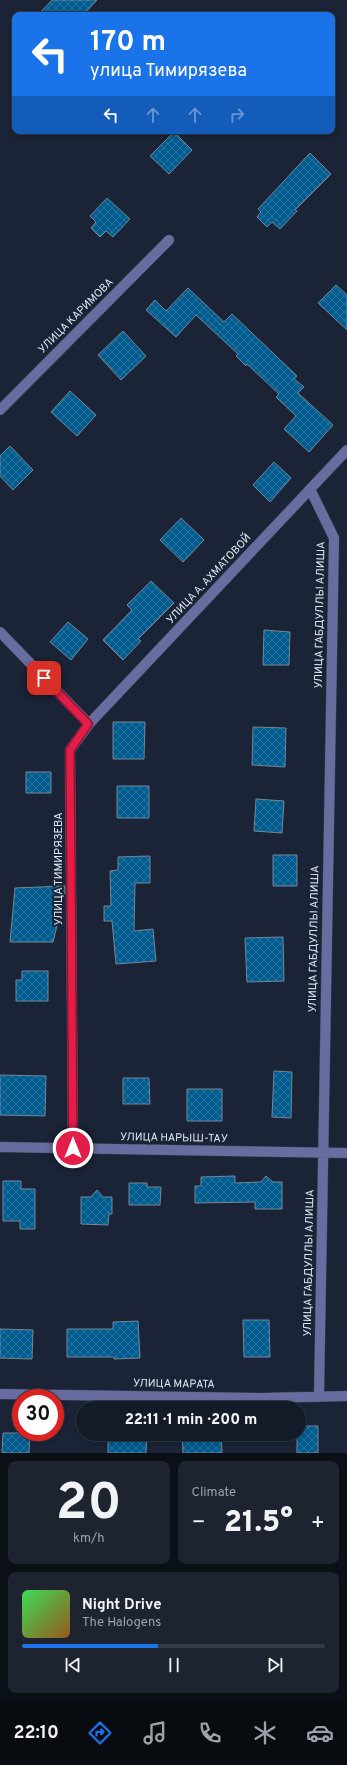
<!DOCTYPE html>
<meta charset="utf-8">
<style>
body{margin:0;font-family:Overpass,sans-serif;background:#1d2430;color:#f1f3f6;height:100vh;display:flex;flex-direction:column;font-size:15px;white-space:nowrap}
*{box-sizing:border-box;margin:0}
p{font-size:13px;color:#9da1a8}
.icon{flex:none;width:22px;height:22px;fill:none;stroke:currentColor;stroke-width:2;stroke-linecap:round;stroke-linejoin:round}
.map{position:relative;height:1453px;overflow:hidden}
.sheet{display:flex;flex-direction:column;gap:8px;padding:8px;background:#0b0f16;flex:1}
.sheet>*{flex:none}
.top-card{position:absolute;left:12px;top:12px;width:323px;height:122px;border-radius:8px;box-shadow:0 2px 6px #0003,0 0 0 1px #333945;background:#1a73e8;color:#fff;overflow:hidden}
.speed{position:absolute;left:12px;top:1389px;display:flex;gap:8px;font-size:20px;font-weight:700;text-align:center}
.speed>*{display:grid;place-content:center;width:52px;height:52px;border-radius:50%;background:#141b28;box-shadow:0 2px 6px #0003,0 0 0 1px #333945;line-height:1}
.speed .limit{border:6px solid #d22;background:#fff;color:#111}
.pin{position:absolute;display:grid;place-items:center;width:34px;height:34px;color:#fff;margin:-17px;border-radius:8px;box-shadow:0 2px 6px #0006}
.me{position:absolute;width:44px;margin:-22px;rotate:0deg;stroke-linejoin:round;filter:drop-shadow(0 0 3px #0008)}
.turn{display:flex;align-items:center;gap:14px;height:84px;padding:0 12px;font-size:18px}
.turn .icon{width:52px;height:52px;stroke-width:2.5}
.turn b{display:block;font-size:28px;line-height:34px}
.lanes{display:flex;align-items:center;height:38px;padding:0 12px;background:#0003;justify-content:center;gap:20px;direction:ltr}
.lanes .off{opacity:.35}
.big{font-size:30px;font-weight:800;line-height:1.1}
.sheet .tile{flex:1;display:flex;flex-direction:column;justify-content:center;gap:6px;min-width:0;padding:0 14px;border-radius:8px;background:#1d2430}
.sheet .dial{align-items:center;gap:0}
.dial b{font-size:52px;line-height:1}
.song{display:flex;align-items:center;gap:12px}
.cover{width:48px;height:48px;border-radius:6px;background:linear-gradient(135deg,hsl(130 70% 55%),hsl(30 70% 35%))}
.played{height:4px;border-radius:2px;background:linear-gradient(90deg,#1a73e8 45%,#333945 45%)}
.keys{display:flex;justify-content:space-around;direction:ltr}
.heat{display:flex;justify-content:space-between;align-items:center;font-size:22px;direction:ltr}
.sheet .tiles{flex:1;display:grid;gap:8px;grid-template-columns:1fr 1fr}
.tile:last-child{grid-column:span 2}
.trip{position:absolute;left:76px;top:1401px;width:230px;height:40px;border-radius:20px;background:#141b28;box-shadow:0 2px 6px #0003,0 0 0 1px #333945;font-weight:800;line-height:40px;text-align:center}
.dock{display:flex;height:64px;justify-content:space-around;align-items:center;background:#080b10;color:#9da1a8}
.dock .icon{width:28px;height:28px}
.dock .active{color:#1a73e8}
.dock b{font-size:18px;color:#f1f3f6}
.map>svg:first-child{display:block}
.building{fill:url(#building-cross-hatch);stroke:#73889a}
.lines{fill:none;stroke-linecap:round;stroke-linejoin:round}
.minor-casing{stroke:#363f50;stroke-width:11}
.minor{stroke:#696c9e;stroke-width:10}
.route-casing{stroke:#92132f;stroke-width:10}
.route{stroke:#e11d48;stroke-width:7}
.labels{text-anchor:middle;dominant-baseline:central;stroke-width:4;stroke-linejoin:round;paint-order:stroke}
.street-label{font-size:11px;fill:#e0e6f3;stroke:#1a2436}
</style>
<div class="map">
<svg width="347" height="1453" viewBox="0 0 347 1453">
<defs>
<pattern id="building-cross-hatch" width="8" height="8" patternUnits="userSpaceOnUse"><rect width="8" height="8" fill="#005b8f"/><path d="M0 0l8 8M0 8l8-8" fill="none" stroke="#25739f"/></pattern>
</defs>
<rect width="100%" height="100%" fill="#1a2436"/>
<path class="building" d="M52,0H97L83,15H38Z
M174,132L192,150L169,174L150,156Z
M310,153L331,174L295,210L297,211L280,229L272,222L267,227L257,217L261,212L258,209Z
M107,198L130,219L113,237L106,231L100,237L91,228L96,222L90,216Z
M336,285L347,295V330L318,303Z
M188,288L224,322L232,314L297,376L294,379L304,387L298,393L333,425L309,452L284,429L296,416L276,397L279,394L247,364L246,366L236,356L238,354L196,315L176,337L146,310L155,300L166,311Z
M123,331L146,356L121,380L98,355Z
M70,391L96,415L77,436L51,412Z
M10,446L33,470L13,490L0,476V456Z
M274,462L291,478L270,502L253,485Z
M181,518L204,540L183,562L160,540Z
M151,581L174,603L138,639L141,641L123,660L103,640L132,610L127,605Z
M68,622L88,639L71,660L50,642Z
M264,630L290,632L289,665H263Z
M113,722H145L144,759H113Z
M253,727L286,728L285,767L252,765Z
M26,772H51V793H26Z
M117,786H149V818H117Z
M256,799L284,801L282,833L254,831Z
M273,855H297V886H273Z
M150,856V883H135L134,931L153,929L156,961L116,964L112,921H104V906H111L110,871L118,870V857Z
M65,886V893L53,942H10L15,888Z
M283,937L284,981L247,982L245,938Z
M22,971H48V1001H16V980H22Z
M274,1071L292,1072L291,1118L272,1117Z
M0,1075L46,1076L45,1116L0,1115Z
M123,1078H149L150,1104H123Z
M187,1089H222V1121H187Z
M235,1176V1183L261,1182L266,1176L273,1182H282V1209H255V1202L195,1203V1186H201V1177Z
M3,1181H21V1189H35V1229H20V1221H3Z
M129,1183H147V1187H161L160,1205H129Z
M97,1190L103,1197H112V1214H109L108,1225L81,1224V1197H91Z
M243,1320H269L270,1357H244Z
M138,1321L140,1358L114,1359V1357H67V1329H113V1322Z
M0,1329L33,1330L32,1359L0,1358Z
M299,1426H318V1453H297V1434H299Z
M3,1433H30L29,1453H2Z
M108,1434H147L146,1453H108Z
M182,1434H221L222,1453H183Z"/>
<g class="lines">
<g class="minor-casing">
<path id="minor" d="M0,410L169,240
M310,489L334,538L319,1395
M0,632L89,724
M0,1147L347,1153
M73,1148L70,750L89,724L347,450
M0,1394L262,1398L347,1396"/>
</g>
<use href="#minor" class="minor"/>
</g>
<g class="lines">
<g class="route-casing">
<path id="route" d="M44,678L88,724L70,750L73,1148"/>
</g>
<use href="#route" class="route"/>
</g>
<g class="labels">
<g class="street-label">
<text transform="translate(76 316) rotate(-45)">УЛИЦА КАРИМОВА</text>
<text transform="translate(209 579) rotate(-47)">УЛИЦА А. АХМАТОВОЙ</text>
<text transform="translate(320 615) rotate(-89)">УЛИЦА ГАБДУЛЛЫ АЛИША</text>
<text transform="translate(59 869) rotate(-90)">УЛИЦА ТИМИРЯЗЕВА</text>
<text transform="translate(314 939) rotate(-89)">УЛИЦА ГАБДУЛЛЫ АЛИША</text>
<text transform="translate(174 1138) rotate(1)">УЛИЦА НАРЫШ-ТАУ</text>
<text transform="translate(309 1263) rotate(-89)">УЛИЦА ГАБДУЛЛЫ АЛИША</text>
<text transform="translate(174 1384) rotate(1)">УЛИЦА МАРАТА</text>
</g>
</g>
</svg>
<div class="speed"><div class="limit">30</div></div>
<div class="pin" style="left:44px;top:678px;background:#d93025"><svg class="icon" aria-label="arrive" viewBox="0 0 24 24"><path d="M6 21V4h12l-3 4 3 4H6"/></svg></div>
<svg class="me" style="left:73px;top:1148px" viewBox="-20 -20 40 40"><circle r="17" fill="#e11d48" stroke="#fff" stroke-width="3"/><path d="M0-11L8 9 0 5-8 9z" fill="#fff"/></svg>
<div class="trip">22:11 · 1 min · 200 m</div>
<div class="top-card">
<div class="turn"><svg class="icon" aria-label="left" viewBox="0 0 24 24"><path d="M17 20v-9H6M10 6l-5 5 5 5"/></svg><div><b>170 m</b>улица Тимирязева</div></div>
<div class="lanes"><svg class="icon" aria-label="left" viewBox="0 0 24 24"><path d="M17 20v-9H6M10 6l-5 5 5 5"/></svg><svg class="icon off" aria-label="ahead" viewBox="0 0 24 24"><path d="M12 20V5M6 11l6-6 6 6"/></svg><svg class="icon off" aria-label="ahead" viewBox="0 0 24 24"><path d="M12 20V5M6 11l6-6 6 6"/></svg><svg class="icon off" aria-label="right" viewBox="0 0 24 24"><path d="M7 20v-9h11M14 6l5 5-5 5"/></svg></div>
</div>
</div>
<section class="sheet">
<div class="tiles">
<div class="tile dial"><b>20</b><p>km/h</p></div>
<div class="tile"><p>Climate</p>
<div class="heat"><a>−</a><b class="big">21.5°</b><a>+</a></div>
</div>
<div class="tile">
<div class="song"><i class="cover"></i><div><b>Night Drive</b><p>The Halogens</p></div></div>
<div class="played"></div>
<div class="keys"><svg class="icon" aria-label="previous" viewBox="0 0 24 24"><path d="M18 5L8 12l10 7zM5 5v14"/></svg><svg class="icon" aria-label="pause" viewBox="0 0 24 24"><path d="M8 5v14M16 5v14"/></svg><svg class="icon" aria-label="next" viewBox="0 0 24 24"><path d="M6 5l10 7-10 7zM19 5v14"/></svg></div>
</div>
</div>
</section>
<nav class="dock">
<b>22:10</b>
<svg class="icon active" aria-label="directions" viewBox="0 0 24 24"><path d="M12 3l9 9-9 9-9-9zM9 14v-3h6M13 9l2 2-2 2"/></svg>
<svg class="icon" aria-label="music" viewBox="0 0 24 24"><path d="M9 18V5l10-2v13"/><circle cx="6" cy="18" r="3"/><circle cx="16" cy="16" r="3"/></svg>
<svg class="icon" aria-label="phone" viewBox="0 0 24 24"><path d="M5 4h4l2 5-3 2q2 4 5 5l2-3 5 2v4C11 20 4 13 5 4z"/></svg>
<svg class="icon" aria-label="climate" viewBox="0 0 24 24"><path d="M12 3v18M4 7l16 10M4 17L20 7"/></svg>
<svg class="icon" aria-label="car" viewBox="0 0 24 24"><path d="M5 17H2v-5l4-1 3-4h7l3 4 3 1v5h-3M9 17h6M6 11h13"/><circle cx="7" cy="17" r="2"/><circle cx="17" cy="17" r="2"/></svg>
</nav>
